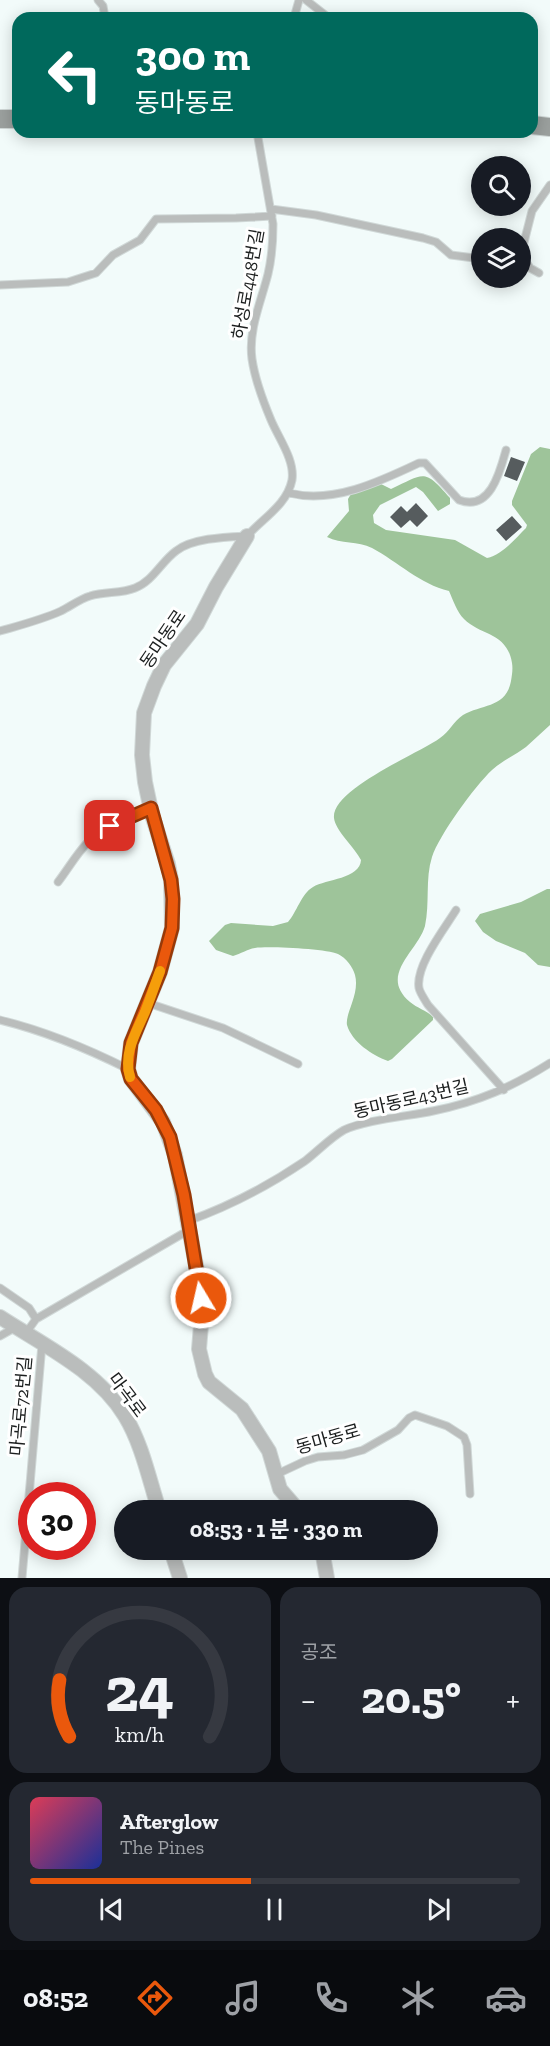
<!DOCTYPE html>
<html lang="ko">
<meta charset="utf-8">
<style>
body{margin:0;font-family:"Zilla Slab","Noto Sans KR",serif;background:#242831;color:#f1f3f6;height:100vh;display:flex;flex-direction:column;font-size:22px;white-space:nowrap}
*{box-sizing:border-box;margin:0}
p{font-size:20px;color:#9ea1a6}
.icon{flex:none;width:33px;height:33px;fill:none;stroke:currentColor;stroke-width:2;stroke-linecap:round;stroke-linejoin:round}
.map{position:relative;height:1578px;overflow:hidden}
.details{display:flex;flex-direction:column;gap:9px;padding:9px;background:#0d0f14;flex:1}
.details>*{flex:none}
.banner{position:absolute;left:12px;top:12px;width:526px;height:126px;border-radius:18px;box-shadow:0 3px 15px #0003;background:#00695c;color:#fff;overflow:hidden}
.tools{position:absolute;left:471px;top:156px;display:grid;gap:12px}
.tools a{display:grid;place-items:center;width:60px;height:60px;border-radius:50%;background:#171b24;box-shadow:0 3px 15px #0003;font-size:30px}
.speed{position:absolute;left:18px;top:1482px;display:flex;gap:12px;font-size:30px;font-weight:700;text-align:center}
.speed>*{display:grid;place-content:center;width:78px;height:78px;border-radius:50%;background:#171b24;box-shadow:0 3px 15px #0003;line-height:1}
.speed .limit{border:9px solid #d22;background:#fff;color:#111}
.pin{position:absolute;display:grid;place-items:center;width:51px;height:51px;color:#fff;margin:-26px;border-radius:12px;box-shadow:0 3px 9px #0006}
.me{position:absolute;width:66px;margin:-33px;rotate:351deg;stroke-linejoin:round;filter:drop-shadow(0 0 4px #0008)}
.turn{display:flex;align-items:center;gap:21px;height:126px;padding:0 24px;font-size:27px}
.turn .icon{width:78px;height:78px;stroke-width:2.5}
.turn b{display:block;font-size:42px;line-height:51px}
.big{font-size:45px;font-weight:700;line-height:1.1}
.details .card{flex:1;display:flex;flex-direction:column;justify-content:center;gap:9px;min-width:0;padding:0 21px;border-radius:18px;background:#242831}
.details .dial{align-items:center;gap:0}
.dial svg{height:156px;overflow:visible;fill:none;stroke:#363941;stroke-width:7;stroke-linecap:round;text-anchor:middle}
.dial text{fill:#f1f3f6;stroke:none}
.song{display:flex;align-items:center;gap:18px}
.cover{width:72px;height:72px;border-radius:9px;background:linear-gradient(135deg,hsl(350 70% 55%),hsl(230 70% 35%))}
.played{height:6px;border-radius:3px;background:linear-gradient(90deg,#ea580c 45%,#363941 45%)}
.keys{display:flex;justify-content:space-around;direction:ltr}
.heat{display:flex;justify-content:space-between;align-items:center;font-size:33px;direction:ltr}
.details .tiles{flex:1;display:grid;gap:9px;grid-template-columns:1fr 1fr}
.card:last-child{grid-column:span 2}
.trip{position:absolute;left:114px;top:1500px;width:324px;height:60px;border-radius:30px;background:#171b24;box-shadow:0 3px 15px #0003;font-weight:700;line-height:60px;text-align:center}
.tab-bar{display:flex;height:96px;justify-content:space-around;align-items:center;background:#090b0e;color:#9ea1a6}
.tab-bar .icon{width:42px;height:42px}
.tab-bar .on{color:#ea580c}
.tab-bar b{font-size:27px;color:#f1f3f6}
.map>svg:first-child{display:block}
.forest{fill:#9ec49a}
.building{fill:#565c5e}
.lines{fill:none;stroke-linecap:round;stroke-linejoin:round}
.lane-casing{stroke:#d0d8d7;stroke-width:9}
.street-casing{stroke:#d0d8d7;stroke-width:16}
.secondary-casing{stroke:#d0d8d7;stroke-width:20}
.lane{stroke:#babdbc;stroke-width:7}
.street{stroke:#babdbc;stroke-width:14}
.secondary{stroke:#9ba09e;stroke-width:18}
.route-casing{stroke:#983908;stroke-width:15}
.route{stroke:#ea580c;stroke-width:10}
.slow{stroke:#f59e0b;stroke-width:10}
.labels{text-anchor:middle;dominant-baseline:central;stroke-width:6;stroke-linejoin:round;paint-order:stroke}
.street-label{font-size:18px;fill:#1c1f1f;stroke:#fff}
</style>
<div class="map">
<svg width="550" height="1578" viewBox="0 0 550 1578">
<rect width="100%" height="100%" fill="#f2fbfa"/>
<path class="forest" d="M540,447L550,449V725C542,732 534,740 526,747C515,755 502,761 492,770C475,786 439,835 432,857C425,879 430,903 425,926C418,951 378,975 410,1002C417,1008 426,1010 433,1017V1020L392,1059L388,1061C372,1055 352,1042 347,1025C345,1013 360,994 355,975C353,967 346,958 338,954C326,949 269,946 255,948C247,949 241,954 233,956L216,950L209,941L225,925L231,923L273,926L288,922C297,912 301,894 313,887C326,879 360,879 361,860C355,848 335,830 334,818C331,789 420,753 440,738C449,732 454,721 463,715C482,704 506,708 511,681C512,675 513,669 512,663C507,632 481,636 464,619C457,612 453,600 449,591C420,584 398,562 372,548C358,541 341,544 327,537L349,511L348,499L351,494L381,484L391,489C425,473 424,468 450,498V504L438,511L423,492L416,487L380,505L373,515L374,523L386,530L455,540L487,558C503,554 515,539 526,528L527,525L512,505V501L531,454Z
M547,889H550V967L538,965L525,953L496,941L483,932L475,921L480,914L521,902Z"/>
<path class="building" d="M511,457L525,462L517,481L504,476Z
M416,503L428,516L417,527L410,520L401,528L390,517L401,506L407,512Z
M512,516L522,527L506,541L496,530Z"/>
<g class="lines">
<g class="lane-casing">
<path id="lane" d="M98,0L103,6L105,18
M306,0L329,18
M294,18L299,0
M436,18L440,17
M271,209L316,215L423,238L436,242L451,255L482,259
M539,273L530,268L521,254L532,211L550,185
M0,285L68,282L96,273L113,255L140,240L156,219L236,218L272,216
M289,493C333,504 379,482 419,463H425L459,500C490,512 500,472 506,450
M0,631C21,625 41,620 61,611C71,606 80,599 90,596C105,591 121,594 135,588C153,581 161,562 176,551C192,538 226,537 247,536C263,518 287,505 292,480C295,460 279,439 271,420C263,401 255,380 252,359C248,330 261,302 268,274C272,257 273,241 273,224L257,132
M58,882C68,869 77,853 89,841C105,824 130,816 151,808
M456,910C445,928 415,966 419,988C420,993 425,1000 428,1005L504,1090
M148,1003L223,1028L298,1064
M0,1020C45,1031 86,1048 128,1069
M188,1221C230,1206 268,1186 305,1161C318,1151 330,1138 344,1130C364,1120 410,1116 433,1111C478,1102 512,1087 550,1063
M0,1288L29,1308L36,1319L26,1333
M36,1319L189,1230
M0,1336L16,1327
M275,1475L305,1461L318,1457L344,1455L363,1450L398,1430L409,1418L415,1415L447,1426L464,1437L467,1445L470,1494
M22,1578L42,1344"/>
</g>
<g class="street-casing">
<path id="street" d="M247,536L216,587L197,624L164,665L154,686L144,713L142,755L145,782L152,815L168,864L171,880L172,928L160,972L131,1043L128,1069L131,1079L163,1122L175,1155L199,1281L202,1313L199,1349L205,1374L209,1382L242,1409L269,1451L280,1489L298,1510
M0,1317C43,1345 98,1371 125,1416C142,1444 149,1479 159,1510
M171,1550L180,1578
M322,1550L327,1578"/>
</g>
<g class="secondary-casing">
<path id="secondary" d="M0,119H18
M532,125L550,127"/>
</g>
<use href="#lane" class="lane"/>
<use href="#street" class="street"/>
<use href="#secondary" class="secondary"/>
</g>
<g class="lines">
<g class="route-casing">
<path id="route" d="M110,826L151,808L171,880L173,899L172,928L160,972L131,1043L128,1069L131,1079L156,1110L170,1137L184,1195L201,1298"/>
</g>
<use href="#route" class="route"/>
<path class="slow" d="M130,1077C123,1053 136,1033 145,1012C150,999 155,985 160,971"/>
</g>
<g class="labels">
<g class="street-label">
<text transform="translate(248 284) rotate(-80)">하성로448번길</text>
<text transform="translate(163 639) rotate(-56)">동마동로</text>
<text transform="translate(411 1099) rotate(-13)">동마동로43번길</text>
<text transform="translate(127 1395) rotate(53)">마곡로</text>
<text transform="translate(21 1406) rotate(-85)">마곡로72번길</text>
<text transform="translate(328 1439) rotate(-16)">동마동로</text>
</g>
</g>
</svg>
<div class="tools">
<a><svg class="icon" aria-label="search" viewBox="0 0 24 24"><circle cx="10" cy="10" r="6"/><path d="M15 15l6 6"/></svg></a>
<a><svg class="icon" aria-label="layers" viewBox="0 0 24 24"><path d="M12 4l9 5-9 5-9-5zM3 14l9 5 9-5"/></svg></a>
</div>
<div class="speed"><div class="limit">30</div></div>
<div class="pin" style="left:110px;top:826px;background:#d93025"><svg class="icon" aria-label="arrive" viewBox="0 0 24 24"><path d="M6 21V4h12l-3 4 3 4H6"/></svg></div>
<svg class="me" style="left:201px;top:1298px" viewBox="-20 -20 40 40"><circle r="17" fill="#ea580c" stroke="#fff" stroke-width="3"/><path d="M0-11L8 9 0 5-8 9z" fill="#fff"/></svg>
<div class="trip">08:53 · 1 분 · 330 m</div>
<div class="banner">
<div class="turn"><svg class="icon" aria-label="left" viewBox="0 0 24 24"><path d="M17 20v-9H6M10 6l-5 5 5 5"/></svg><div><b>300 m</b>동마동로</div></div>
</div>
</div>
<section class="details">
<div class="tiles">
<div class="card dial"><svg viewBox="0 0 100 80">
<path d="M14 69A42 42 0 1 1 86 69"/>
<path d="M14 69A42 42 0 0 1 9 40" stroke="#ea580c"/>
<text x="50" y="56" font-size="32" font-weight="700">24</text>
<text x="50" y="72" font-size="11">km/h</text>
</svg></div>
<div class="card"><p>공조</p>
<div class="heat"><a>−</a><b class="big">20.5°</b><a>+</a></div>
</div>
<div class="card">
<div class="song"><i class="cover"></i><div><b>Afterglow</b><p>The Pines</p></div></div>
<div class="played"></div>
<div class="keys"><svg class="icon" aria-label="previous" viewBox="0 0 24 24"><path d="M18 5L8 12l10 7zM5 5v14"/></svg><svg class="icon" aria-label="pause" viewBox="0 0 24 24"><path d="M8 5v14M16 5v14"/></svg><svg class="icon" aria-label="next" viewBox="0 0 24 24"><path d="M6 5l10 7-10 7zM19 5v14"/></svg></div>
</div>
</div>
</section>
<nav class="tab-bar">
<b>08:52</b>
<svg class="icon on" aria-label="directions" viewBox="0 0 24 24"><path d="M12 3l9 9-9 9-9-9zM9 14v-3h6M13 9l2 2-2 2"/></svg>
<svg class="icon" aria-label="music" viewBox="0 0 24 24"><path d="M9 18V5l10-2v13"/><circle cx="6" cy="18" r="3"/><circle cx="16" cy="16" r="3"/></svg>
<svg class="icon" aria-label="phone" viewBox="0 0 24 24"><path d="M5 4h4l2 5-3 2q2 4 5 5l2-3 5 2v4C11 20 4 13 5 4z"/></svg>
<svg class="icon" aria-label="climate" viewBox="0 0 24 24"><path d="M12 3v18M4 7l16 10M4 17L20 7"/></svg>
<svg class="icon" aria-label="car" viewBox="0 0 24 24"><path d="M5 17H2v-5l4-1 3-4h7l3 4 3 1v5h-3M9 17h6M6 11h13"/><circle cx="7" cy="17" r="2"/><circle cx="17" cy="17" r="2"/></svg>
</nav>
